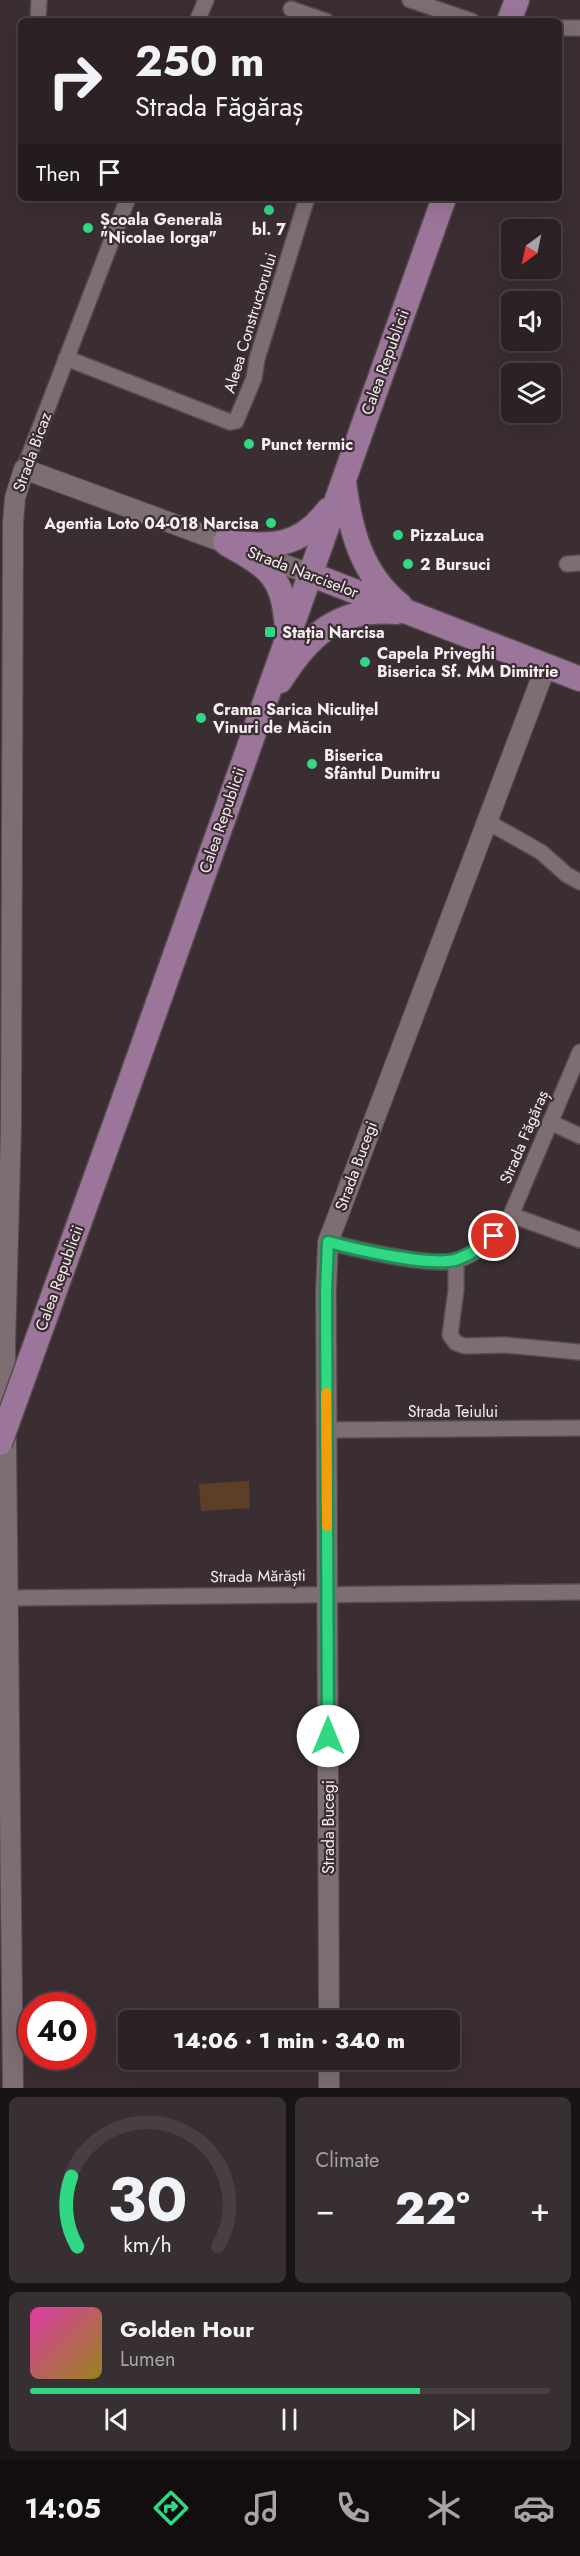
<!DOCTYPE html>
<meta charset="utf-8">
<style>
body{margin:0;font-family:Jost,sans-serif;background:#382f32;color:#f1f3f6;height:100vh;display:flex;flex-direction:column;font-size:22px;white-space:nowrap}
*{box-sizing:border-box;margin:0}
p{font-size:20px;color:#a6a4a7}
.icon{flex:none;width:33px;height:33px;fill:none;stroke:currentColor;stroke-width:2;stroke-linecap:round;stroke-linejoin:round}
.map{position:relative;height:2088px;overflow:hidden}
.details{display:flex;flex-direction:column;gap:9px;padding:9px;background:#181315;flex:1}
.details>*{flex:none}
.banner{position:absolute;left:18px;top:18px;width:544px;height:183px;border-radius:9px;box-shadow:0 6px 24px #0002,0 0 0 2px #483f43;background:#2c2226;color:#f1f3f6;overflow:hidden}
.needle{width:39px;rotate:213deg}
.controls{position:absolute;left:501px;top:219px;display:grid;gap:12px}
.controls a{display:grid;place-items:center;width:60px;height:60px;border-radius:9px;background:#2c2226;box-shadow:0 6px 24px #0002,0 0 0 2px #483f43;font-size:30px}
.speed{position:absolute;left:18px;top:1992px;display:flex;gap:12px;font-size:30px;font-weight:700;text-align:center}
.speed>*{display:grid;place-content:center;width:78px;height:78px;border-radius:50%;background:#2c2226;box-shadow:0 6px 24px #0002,0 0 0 2px #483f43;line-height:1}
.speed .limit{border:9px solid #d22;background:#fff;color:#111}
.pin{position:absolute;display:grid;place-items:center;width:51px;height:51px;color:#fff;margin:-26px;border:3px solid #fff;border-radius:50%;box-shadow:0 2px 6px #0007}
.me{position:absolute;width:66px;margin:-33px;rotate:0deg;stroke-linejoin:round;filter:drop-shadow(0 0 4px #0008)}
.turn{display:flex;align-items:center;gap:21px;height:126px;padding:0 18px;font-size:27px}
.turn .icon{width:78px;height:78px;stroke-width:2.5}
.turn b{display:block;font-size:42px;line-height:51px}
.then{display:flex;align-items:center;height:57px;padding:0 18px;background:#0003;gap:12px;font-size:22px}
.big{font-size:45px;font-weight:800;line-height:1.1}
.details .widget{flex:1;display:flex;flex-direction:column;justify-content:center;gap:9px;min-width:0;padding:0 21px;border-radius:9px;background:#382f32}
.details .dial{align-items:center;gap:0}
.dial svg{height:156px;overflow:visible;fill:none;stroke:#483f43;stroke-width:7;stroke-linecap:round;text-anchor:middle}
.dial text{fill:#f1f3f6;stroke:none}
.song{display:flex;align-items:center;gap:18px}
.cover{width:72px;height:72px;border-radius:9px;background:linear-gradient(135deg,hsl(320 70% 55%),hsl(50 70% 35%))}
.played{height:6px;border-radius:3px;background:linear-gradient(90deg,#30d883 75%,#483f43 75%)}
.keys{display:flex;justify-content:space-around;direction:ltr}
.heat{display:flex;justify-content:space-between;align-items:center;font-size:33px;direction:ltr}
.details .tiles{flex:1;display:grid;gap:9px;grid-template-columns:1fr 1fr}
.widget:last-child{grid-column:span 2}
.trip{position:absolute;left:118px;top:2010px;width:342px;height:60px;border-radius:9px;background:#2c2226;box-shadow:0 6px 24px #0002,0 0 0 2px #483f43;font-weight:800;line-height:60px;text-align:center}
.menu{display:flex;height:96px;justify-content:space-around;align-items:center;background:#120e0f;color:#a6a4a7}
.menu .icon{width:42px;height:42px}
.menu .active{color:#30d883}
.menu b{font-size:27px;color:#f1f3f6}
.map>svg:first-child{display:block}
.park{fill:#5d3f27}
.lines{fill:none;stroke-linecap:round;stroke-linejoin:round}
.minor-casing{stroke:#554a4d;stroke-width:18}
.tertiary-casing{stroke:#554a4d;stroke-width:22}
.primary-casing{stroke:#554a4d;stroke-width:27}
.minor{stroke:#7d6e72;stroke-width:15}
.tertiary{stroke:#7d6e72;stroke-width:20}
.primary{stroke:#9c769a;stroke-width:24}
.primary-bridge-casing{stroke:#554a4d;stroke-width:27;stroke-linecap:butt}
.primary-bridge{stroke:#9c769a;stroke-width:24}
.route-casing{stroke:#1f8c55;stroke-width:15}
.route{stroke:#30d883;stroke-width:10}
.slow{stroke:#f59e0b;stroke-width:10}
.poi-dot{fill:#30d883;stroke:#3b2e32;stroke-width:2}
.labels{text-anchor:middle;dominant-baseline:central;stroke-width:4.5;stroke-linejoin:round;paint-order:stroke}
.poi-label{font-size:16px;font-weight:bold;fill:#f6eef0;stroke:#3b2e32;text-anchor:start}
.street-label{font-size:16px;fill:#f6eef0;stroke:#3b2e32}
</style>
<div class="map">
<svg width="580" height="2088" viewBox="0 0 580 2088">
<rect width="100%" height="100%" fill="#3b2e32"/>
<path class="park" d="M249,1481L250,1508L201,1511L199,1484Z"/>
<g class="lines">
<g class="minor-casing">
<path id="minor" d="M410,0L472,21
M291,9L326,21
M38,21L39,0
M197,21L206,0
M560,28H580
M66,358L230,422L236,421L254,378L257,359L307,198
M24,469L128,198
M567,564L580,563
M486,821L541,852L567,875L580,882
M550,1122L580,1136
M511,1215L580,1240
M328,1242C356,1249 432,1268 458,1260C479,1253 500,1234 511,1215L580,1052
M456,1260V1290L450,1335L456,1343L465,1346L506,1345L580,1352
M326,1430L580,1428
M8,1598L580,1592"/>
</g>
<g class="tertiary-casing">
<path id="tertiary" d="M329,2020L326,1291L328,1242L546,666
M329,2060V2088
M13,2088L5,1347L11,1127L13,523L15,498L24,469L310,574"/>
</g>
<g class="primary-casing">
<path id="primary" d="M509,21L517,0
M344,482C350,529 361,574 400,605
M225,542C270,546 298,550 328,510
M227,544C272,569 283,577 287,629
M310,574L580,679
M280,681C309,635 339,607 397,612
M121,1107L444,198"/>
</g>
<use href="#minor" class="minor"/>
<use href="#tertiary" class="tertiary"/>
<use href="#primary" class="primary"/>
<g class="primary-bridge-casing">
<path id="primary-bridge" d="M0,1443L121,1107"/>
</g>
<use href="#primary-bridge" class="primary-bridge"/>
</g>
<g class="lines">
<g class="route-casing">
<path id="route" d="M328,1736L326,1291L328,1242C355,1249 434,1268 458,1259C472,1254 483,1245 494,1236"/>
</g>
<use href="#route" class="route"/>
<path class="slow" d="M326,1393L327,1526"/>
</g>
<g class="poi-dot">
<circle cx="269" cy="210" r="6"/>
<circle cx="88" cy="228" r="6"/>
<circle cx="249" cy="444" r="6"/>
<circle cx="271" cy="523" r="6"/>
<circle cx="398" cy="535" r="6"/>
<circle cx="408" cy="564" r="6"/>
<rect x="264" y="626" width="12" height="12" rx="3"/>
<circle cx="365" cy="662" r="6"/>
<circle cx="201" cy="718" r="6"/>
<circle cx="312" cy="764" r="6"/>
</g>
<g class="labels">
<g class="poi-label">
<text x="100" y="219">Școala Generală<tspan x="100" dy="18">"Nicolae Iorga"</tspan></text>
<text x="269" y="229" text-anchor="middle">bl. 7</text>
<text x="261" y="444">Punct termic</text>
<text x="259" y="523" text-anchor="end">Agentia Loto 04-018 Narcisa</text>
<text x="410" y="535">PizzaLuca</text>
<text x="420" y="564">2 Bursuci</text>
<text x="282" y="632">Stația Narcisa</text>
<text x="377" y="653">Capela Priveghi<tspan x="377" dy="18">Biserica Sf. MM Dimitrie</tspan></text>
<text x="213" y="709">Crama Sarica Niculițel<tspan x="213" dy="18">Vinuri de Măcin</tspan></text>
<text x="324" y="755">Biserica<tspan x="324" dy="18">Sfântul Dumitru</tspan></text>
</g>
<g class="street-label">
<text transform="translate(250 323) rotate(-73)">Aleea Constructorului</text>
<text transform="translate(385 362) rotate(-70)">Calea Republicii</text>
<text transform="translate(32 452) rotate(-70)">Strada Bicaz</text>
<text transform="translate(303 572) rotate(21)">Strada Narciselor</text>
<text transform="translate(222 820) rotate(-71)">Calea Republicii</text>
<text transform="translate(524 1137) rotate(-67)">Strada Făgăraș</text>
<text transform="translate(356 1166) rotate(-70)">Strada Bucegi</text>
<text transform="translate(59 1278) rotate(-70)">Calea Republicii</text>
<text x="453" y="1411">Strada Teiului</text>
<text transform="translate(258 1576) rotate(-1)">Strada Mărăști</text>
<text transform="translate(328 1827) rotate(-90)">Strada Bucegi</text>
</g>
</g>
</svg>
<div class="controls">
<a><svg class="needle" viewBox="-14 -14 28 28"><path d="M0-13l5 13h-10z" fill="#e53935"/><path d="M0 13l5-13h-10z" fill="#a6a4a7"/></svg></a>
<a><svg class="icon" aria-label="sound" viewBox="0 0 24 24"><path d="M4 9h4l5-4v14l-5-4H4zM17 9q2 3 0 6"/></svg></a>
<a><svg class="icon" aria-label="layers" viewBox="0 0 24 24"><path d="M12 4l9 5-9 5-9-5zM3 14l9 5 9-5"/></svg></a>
</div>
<div class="speed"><div class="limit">40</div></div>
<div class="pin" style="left:494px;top:1236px;background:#d93025"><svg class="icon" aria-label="arrive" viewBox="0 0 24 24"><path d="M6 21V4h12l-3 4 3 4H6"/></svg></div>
<svg class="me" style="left:328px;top:1736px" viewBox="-20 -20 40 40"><circle r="19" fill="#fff"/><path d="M0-13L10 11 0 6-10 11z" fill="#30d883"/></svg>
<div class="trip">14:06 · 1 min · 340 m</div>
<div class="banner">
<div class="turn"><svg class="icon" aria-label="right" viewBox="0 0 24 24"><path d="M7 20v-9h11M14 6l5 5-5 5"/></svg><div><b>250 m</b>Strada Făgăraș</div></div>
<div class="then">Then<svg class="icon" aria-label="arrive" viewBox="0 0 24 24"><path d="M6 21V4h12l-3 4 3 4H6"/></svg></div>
</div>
</div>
<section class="details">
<div class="tiles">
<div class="widget dial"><svg viewBox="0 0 100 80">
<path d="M14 69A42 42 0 1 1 86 69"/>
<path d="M14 69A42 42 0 0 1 11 33" stroke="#30d883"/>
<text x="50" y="56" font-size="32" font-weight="700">30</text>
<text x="50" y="72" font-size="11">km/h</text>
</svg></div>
<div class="widget"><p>Climate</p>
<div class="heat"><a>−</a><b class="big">22°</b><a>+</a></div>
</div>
<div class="widget">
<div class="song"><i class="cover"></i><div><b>Golden Hour</b><p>Lumen</p></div></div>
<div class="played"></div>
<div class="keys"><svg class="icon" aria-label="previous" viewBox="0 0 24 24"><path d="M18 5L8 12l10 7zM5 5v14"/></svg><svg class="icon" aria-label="pause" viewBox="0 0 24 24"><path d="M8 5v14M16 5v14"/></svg><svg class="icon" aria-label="next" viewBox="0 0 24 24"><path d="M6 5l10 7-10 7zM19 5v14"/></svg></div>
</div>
</div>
</section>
<nav class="menu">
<b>14:05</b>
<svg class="icon active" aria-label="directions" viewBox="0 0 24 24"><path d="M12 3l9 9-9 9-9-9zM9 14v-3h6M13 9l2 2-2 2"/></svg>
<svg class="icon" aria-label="music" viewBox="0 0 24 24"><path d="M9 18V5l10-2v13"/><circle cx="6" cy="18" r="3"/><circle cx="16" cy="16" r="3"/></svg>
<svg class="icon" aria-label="phone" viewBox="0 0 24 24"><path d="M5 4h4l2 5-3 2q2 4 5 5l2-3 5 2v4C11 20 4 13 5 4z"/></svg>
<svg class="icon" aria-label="climate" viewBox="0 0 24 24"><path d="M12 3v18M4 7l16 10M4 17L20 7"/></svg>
<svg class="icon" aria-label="car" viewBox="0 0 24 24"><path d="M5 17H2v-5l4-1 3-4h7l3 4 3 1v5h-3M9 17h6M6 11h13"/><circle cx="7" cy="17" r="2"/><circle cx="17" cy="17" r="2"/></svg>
</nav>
